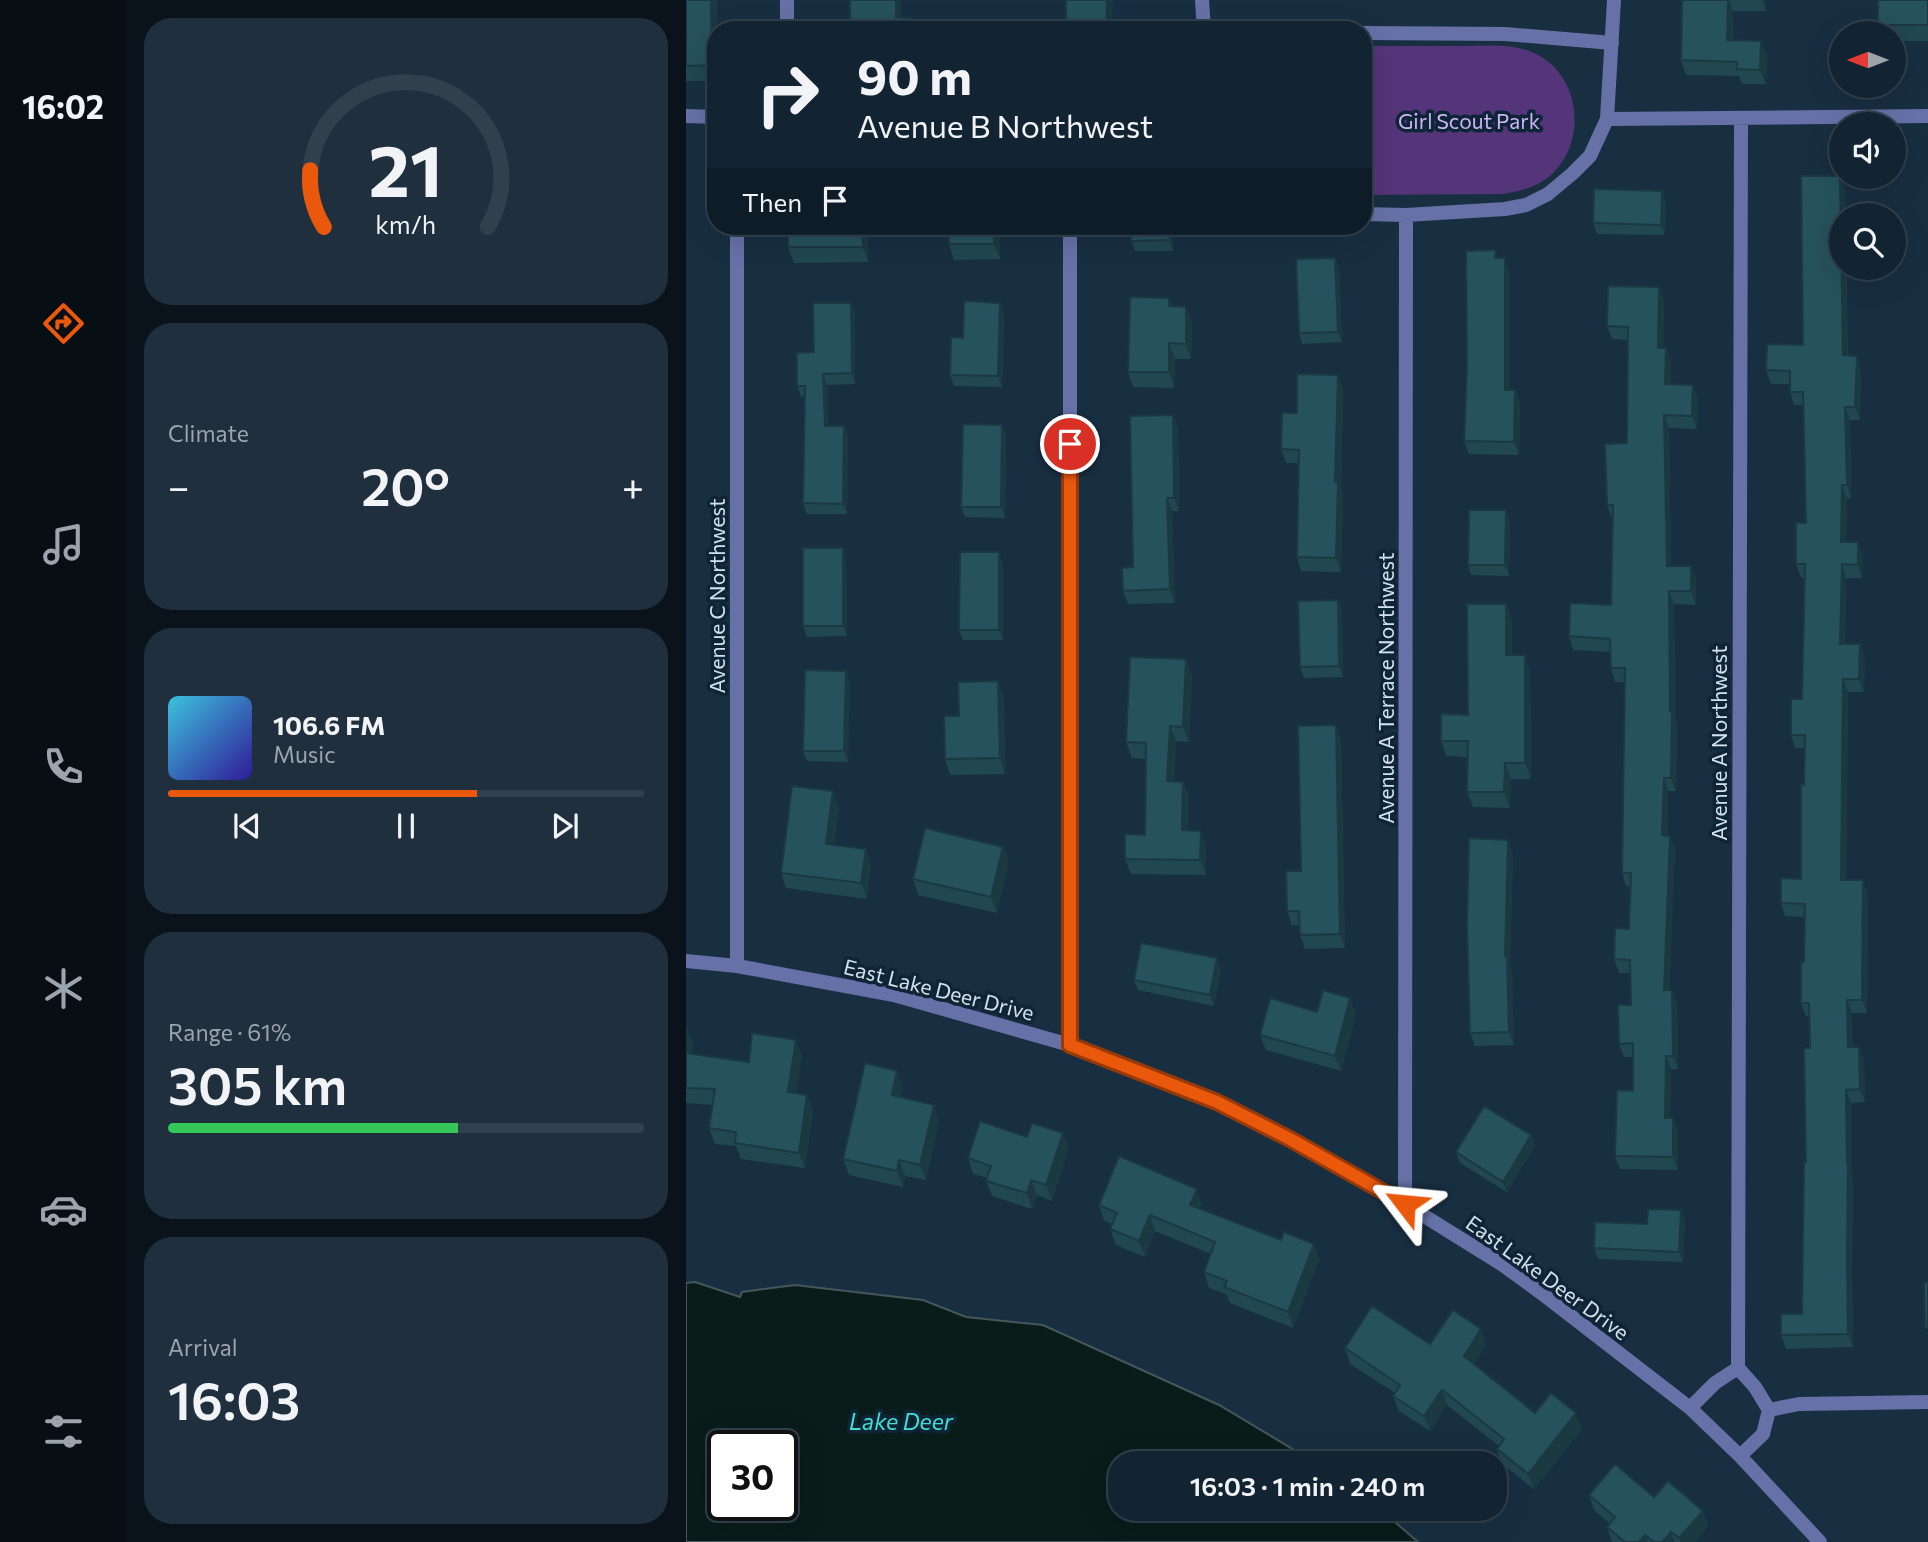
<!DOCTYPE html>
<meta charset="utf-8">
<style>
body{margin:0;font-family:Commissioner,sans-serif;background:#1f2f3e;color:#f1f3f6;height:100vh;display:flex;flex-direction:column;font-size:26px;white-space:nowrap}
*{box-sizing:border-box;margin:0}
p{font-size:23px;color:#9ca4ac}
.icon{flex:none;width:38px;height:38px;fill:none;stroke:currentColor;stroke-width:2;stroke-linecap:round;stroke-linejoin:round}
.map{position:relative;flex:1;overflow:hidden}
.sheet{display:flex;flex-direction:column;gap:18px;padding:18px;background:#0a131c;width:560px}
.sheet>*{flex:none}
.guide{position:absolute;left:21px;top:21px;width:665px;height:214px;border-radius:28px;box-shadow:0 7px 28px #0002,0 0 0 2px #31404d;background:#122332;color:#f1f3f6;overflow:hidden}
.needle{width:46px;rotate:270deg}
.tools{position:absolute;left:1143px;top:21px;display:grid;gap:14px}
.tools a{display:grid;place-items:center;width:77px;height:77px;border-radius:50%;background:#122332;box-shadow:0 7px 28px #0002,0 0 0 2px #31404d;font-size:35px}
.speed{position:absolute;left:21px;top:1430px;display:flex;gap:14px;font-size:35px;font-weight:700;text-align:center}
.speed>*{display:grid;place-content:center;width:91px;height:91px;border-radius:50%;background:#122332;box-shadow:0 7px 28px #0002,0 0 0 2px #31404d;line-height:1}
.speed .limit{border:4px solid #111;border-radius:10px;background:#fff;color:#111}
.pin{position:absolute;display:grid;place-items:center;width:60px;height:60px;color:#fff;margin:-30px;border:4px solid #fff;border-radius:50%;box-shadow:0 2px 7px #0007}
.me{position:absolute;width:77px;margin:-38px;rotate:299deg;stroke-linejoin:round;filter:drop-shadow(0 0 5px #0008)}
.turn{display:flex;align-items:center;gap:24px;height:147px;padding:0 35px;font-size:32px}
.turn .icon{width:91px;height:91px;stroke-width:2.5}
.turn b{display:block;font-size:49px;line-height:60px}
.then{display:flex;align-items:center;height:66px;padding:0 35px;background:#0003;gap:14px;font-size:26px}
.big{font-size:52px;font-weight:600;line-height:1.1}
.sheet .tile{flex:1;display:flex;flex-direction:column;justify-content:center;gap:10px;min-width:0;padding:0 24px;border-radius:28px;background:#1f2f3e}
.sheet .dial{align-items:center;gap:0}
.dial svg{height:182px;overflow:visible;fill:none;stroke:#31404d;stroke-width:7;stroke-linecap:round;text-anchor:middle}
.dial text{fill:#f1f3f6;stroke:none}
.song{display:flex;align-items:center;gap:21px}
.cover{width:84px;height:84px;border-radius:10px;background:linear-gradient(135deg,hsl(190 70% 55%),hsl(250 70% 35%))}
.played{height:7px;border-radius:4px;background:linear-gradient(90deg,#ea580c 65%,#31404d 65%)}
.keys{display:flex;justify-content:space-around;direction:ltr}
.heat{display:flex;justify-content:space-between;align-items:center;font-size:38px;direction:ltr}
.charge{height:10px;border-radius:5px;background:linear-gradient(90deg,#34c759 61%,#31404d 0)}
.trip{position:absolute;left:422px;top:1451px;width:399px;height:70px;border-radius:28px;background:#122332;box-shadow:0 7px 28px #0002,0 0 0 2px #31404d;font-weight:600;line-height:70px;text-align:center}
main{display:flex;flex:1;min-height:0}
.tab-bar{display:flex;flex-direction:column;width:126px;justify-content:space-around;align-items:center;background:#070e14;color:#9ca4ac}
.tab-bar .icon{width:49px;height:49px}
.tab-bar .on{color:#ea580c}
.tab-bar b{font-size:32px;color:#f1f3f6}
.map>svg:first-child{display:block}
.green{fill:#543579}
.water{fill:#091c1a;stroke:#465759;stroke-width:2;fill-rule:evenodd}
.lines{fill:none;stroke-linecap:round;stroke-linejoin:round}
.minor{stroke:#6671a7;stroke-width:14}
.wall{fill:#214750}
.shaded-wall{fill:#1b3941}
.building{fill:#26525d;stroke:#1b3941;stroke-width:2}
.route-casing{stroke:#983908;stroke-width:18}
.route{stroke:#ea580c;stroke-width:12}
.labels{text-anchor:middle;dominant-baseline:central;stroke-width:7;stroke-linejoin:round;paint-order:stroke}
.park-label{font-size:21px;fill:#ceb4f5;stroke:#0e2537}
.street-label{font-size:21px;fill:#d3e1ed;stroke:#0e2537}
.water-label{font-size:23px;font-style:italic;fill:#43ddd2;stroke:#0e2537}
</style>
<main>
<nav class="tab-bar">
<b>16:02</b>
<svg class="icon on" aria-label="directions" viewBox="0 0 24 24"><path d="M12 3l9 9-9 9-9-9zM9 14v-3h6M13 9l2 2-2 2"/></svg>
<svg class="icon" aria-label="music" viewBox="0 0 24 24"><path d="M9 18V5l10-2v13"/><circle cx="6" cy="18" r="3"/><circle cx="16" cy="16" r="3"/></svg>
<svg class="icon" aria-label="phone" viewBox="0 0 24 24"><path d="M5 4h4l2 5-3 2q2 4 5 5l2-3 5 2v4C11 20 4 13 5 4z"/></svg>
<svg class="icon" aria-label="climate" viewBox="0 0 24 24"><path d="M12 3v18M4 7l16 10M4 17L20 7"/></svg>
<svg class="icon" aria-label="car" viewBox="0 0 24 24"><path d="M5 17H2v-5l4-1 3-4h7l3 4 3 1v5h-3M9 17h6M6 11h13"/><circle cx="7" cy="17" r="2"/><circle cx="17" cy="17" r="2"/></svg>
<svg class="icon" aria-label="filters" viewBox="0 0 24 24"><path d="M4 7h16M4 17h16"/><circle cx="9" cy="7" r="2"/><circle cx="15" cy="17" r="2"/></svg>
</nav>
<section class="sheet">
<div class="tile dial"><svg viewBox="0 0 100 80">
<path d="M14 69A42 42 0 1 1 86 69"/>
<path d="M14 69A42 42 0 0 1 8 44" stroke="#ea580c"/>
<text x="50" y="56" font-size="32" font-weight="700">21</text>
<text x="50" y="72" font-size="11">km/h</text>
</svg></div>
<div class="tile"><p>Climate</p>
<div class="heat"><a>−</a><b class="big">20°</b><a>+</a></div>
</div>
<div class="tile">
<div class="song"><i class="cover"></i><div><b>106.6 FM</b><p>Music</p></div></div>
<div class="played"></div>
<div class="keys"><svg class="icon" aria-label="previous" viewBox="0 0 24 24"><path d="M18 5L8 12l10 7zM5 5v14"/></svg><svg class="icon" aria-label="pause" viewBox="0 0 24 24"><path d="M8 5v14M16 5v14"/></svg><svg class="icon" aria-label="next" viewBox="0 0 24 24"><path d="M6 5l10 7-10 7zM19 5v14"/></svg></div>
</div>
<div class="tile"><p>Range · 61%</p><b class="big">305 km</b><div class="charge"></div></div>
<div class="tile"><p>Arrival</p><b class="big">16:03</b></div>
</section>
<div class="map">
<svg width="1242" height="1542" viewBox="0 0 1242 1542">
<rect width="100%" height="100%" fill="#182f42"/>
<path class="green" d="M677,46C709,46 742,46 774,46C797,46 821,43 843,51C892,68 903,135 869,171C855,186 836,191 816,194L677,195Z"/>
<path class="water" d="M9,1282L54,1297L56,1292L109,1285L237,1300L280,1317L357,1325L533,1405L630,1463H434V1508L694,1509L732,1542H0V1283ZM37,1446H96V1505H37Z"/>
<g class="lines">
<path class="minor" d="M101,0V30
M516,0L518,30
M677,33L819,34L926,43
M0,116L30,117
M921,119L1242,116
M677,214L720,215L819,209L840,205L862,194L887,173L904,156L921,119L928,0
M51,226V966
M384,226V1045
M0,961L51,966L208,995L384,1045L531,1102L604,1139L719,1204L817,1265L854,1292L1004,1408L1054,1456L1134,1542
M719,1204L720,215
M1052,1368L1055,118
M1052,1368L1069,1387L1083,1410
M1004,1408L1029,1383L1052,1368
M1083,1410L1113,1404L1242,1402
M1054,1456L1077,1434L1083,1410"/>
</g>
<path class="wall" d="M0,0H31L30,81H0Z
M996,0H1080V11H1047V40L1081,55L1080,84H1056L1053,76L1000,75L995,60Z
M1242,0V41H1208V33H1195L1192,25Z
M1159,189L1162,356H1171L1175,369L1174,420H1164L1165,498H1161L1160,542L1177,555L1176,578H1160L1159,644H1174L1179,657L1178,692H1162L1160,880L1182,893L1181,1013H1166V1047L1178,1060L1179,1102L1165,1103V1172L1167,1176L1166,1270L1167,1347L1100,1349L1095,1335L1116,1314L1124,1048L1123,1016H1120L1115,1003L1118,962L1119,917L1099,916L1095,903L1115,879L1119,748H1109L1105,735L1116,699L1118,578L1115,577L1110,564L1120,523L1117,405H1108L1104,392V384H1085L1080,370L1117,345Z
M980,202L979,235L911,234L907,223Z
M182,226V262L108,263L102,247Z
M314,226V259L268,260L263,244Z
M445,226H487V251H449L445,241Z
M649,258L653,268L656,342L616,344L613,333Z
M813,258L824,272V390H829L834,403L833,455L783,454L778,441Z
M973,287L978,300L977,348H980L985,361L984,385H1007L1012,399L1011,429L983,428L985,566L1010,579V605L988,604L989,719L991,725L990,791H982L981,836H984L989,849L983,990L991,1003L992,1069H985L984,1118H987L992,1131V1170L934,1169L929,1156L947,1091V1057H938L933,1044L945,1005L944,973H933L928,959L943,929L945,886H940L936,873L939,682H929L925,668L924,652L887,650L883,636L925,605L926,519L921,505L941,443L942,340L926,339L921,326Z
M483,298L486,306L506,322L505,359H489L488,388L447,387L442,372Z
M165,303L169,314V384L141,385L142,426H158L162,437L161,514H121L117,503L119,397H115L111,386L128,352Z
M318,313L316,387L268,386L264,375L277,338Z
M657,389L655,489L657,496L655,572L615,571L611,557L613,463H600L595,449L611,413Z
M487,415L492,428L493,511H486L489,603L442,604L437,591L447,567Z
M316,425L320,435L319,518L279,517L275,507Z
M824,521L823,576L785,575L782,565Z
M160,559L161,636L121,637L117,626Z
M317,563V640H277L273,630Z
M652,600L656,610L657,677L618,678L614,667Z
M826,619V655L844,670L845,779H825L824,808L787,807L781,792V757L760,756L755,741L782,715Z
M506,675L503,742L490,741L488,781L497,782L503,797L502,831L520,846V875L445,874L439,859L459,835L460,759L446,758L440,742Z
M312,681L318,697L319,774L264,775L259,759L273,716Z
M164,682L162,762L121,761L117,751Z
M650,725L655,739L659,948L619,949L614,935V925H606L601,911L615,871Z
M153,806L148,845L185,865L181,899L100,888L95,873Z
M317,847L323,862L311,913L232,895L227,879Z
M827,853L824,965L826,969L828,1045L789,1046L784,1033Z
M535,968L528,1006L452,990L448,980Z
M670,1014L655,1071L580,1050L574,1035Z
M0,1029L7,1044L6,1054L63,1062L116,1055L110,1094L121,1095L127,1111L119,1168L55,1159L50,1146L29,1144L23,1128L26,1105L0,1103Z
M217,1086L214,1097L253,1121L240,1180L219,1176L217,1187L163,1175L157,1159Z
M845,1135L849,1145L821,1192L774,1163L770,1152Z
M341,1137L383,1148L366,1201L351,1195L346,1209L306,1196L300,1181L301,1178L287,1174L282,1158Z
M516,1204L514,1209L595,1240L628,1244L633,1260L607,1328L544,1303L540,1294L523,1288L518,1272L525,1254L469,1231L459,1257L430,1245L424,1229L426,1224L418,1221L413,1205Z
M999,1220L997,1262L912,1259L908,1248L961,1224Z
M795,1329L800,1345L788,1364L849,1413L896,1429L848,1489L816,1464L811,1449L813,1446L761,1405L744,1431L713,1411L707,1396L709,1393L664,1364L659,1348L744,1344Z
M903,1495L968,1497L1017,1511L1022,1526L1009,1542H926L921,1527L924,1524L908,1510Z"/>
<path class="shaded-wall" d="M25,0H31L30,75L26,65Z
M210,0H215V30L210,17Z
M421,0H427L426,30H420Z
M1042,0H1043L1047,11L1046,54L1041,40Z
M1076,0H1080V11Z
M227,18L231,30H227Z
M1075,41L1081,55L1080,84L1074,70Z
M1154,176L1159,189V215H1155Z
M976,191L980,202L979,235L975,225Z
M176,226H182V262L177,247Z
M308,226H314V259L308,244Z
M483,226H487V251L484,240Z
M649,258L653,268L656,342L652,332Z
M819,258L824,272V403L819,390Z
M1156,268H1160L1162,369L1157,355Z
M973,287L978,300L977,361L972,348Z
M165,303L169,314V384L166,373Z
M314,303L318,313L316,387L312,376Z
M500,307L506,322L505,359L500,344Z
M483,343L489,359L488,388L483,372Z
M980,348L985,361L984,398L979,384Z
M1171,356L1175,369L1174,420L1169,407Z
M137,374L141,385L143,437L139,426Z
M652,375L657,389L655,489L657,496L655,572L650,558L649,482Z
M1007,385L1012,399L1011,429L1006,416Z
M829,390L834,403L833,455L828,442Z
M1159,407L1164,420L1165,498L1161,485Z
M487,415L492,428L493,511L488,498Z
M978,415L983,428L985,579L981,566Z
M316,425L320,435L319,518L315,507Z
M158,426L162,437L161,514L157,504Z
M1156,485L1161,498L1160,555L1155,542Z
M481,498L486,511L489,603L484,589Z
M820,510L824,521L823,576L819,565Z
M1172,542L1177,555L1176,578L1172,565Z
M157,548L160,559L161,636L157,626Z
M313,552L317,563V640L313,630Z
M1156,564L1160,578L1159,657L1154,644Z
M1005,566L1010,579V605L1005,591Z
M983,591L988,604L989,719L991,725L990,791L985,778Z
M652,600L656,610L657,677L653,666Z
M820,604L826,619V670L820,655Z
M1174,644L1179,657L1178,692L1173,679Z
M839,655L844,670L845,779L839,763Z
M500,659L506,675L503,742L497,727Z
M160,671L164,682L162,762L158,751Z
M1157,679L1162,692L1160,893L1155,880Z
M312,681L318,697L319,774L314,758Z
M650,725L655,739L659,948L654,934Z
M484,726L490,741L487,797L481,781Z
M819,763L825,779L824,808L818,792Z
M978,778L982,791L980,848L976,835Z
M497,782L503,797L502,846L496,830Z
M147,791L153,806L146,859L140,844Z
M515,831L520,846V875L514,860Z
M984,836L989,849L983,1004L978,990Z
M822,840L827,853L824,965L826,969L828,1045L823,1032L819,956Z
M317,847L323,862L311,913L305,897Z
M180,849L185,865L181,899L175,883Z
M1177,880L1182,893L1181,1013L1176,1000Z
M531,958L535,968L528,1006L524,995Z
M986,990L991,1003L992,1069L987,1056Z
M664,998L670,1014L655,1071L649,1056Z
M1161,1000L1166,1013L1167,1060L1162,1047Z
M1,1029L7,1044L6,1068L0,1053Z
M110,1040L116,1055L108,1108L102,1092Z
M1173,1047L1178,1060L1179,1102L1174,1089Z
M980,1056L985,1069L984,1131L979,1118Z
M211,1071L217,1086L211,1111L206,1095Z
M1160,1090L1165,1103V1171L1167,1176L1166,1270L1167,1347L1162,1334Z
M121,1095L127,1111L119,1168L113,1153Z
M248,1105L253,1121L240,1180L234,1165Z
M987,1118L992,1131V1170L987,1157Z
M377,1133L383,1148L366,1201L360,1185Z
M845,1135L849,1145L821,1192L817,1182Z
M213,1160L219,1176L217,1187L211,1171Z
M345,1180L351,1195L346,1209L341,1193Z
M511,1189L516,1204L509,1221L504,1205Z
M995,1210L999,1220L997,1262L993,1252Z
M464,1215L469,1231L459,1257L453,1241Z
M628,1244L633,1260L607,1328L602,1312Z
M795,1329L800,1345L783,1371L778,1356Z
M756,1390L761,1405L744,1431L738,1416Z
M890,1413L896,1429L848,1489L842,1474Z
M1017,1511L1022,1526L1009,1542H995L993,1538Z
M985,1532L989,1542H976Z
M959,1535L962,1542H953Z"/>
<path class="building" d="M0,0H25L26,65L0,66Z
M164,0H210V17L227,18V30H164Z
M380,0H421L420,30H367V25H380Z
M996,0H1042L1041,40L1075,41L1074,70L1051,69V62L995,60Z
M1192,0H1242V25H1192Z
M1115,176H1154L1157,355L1171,356L1169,407H1159L1161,485H1156L1155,542H1172V565L1156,564L1154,644H1174L1173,679H1157L1155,880H1177L1176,1000H1161L1162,1047H1173L1174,1089L1160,1090L1161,1162H1162L1161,1257L1162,1334L1095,1335V1314H1116L1118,1162H1120L1118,1048H1124L1123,1003H1115V962H1118L1119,904L1095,903V878L1115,879V785H1118L1119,735H1105V699H1116L1119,564H1110V523H1120L1117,392H1104V371L1080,370L1081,344L1117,345Z
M908,189L976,191L975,225L907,223Z
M102,226H176L177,247H102Z
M262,226H308V244H263Z
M445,226H483L484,240L445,241Z
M810,250L809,258H819V390H829L828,442L778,441L781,364L780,251Z
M649,258L652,332L613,333L610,259Z
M922,286L973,287L972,348H980L979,384L1007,385L1006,416L978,415L981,566H1005V591H983L984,711L986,712L985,778H978L976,835L984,836L978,990H986L987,1056H980L979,1118H987V1157L929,1156L931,1090L947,1091V1043L933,1044L932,1005H945L944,960L928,959L929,928L943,929L945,873H936L939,668H925L924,639L883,636L884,603L925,605L927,505H921L919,444L941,443L942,327L921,326Z
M444,297L483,298V306L500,307V344L483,343V372H442Z
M278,301L314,303L312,376L264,375L265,337L277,338Z
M127,303H165L166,373L137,374L139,426H158L157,504L117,503L119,386H111V353L128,352Z
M611,374L652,375L649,482H652L650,558L611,557L613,450L595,449L596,413H611Z
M487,415L488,498H481L484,589L437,591L436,568L447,567L444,416Z
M277,424L316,425L315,507H275Z
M783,510H820L819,565H782Z
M117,548H157V626H117Z
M274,552H313V630H273Z
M652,600L653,666L614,667L612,601Z
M781,604H820V655H839V763H819L818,792H781L782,741H755V714L782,715Z
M444,657L500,659L497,727L484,726L481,781L497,782L496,830L515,831L514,860L439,859V834L459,835L460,743L440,742Z
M119,670L160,671L158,751H117Z
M312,681L314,758L259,759L258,716H273L272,682Z
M650,725L654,934L614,935L613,911H601L600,871H615L612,726Z
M106,786L147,791L140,844L180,849L175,883L95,873Z
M239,828L317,847L305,897L227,879Z
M783,838L822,840L819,956H821L823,1032L784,1033L781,927Z
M455,943L531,958L524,995L448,980Z
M637,990L664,998L649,1056L574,1035L584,998L631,1012Z
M0,1029H1L0,1053L63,1062L66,1033L110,1040L102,1092L121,1095L113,1153L49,1143L50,1132L23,1128L29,1089L0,1088Z
M179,1063L211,1071L206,1095L248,1105L234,1165L213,1160L211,1171L157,1159Z
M798,1106L845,1135L817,1182L770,1152Z
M294,1121L341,1137L346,1123L377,1133L360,1185L345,1180L341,1193L300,1181L305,1166L282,1158Z
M433,1156L511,1189L504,1205L595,1240L598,1232L628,1244L602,1312L538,1287L541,1281L518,1272L529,1242L464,1215L453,1241L424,1229L431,1213L413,1205Z
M962,1209L995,1210L993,1252L908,1248L909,1222L961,1224Z
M1242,1282V1328H1239L1238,1283Z
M686,1306L744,1344L767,1310L795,1329L778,1356L849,1413L865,1393L890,1413L842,1474L811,1449L818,1439L756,1390L738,1416L707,1396L714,1385L659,1348Z
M929,1464L968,1497L982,1481L1017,1511L993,1538L985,1532L976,1542H968L959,1535L953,1542H939L921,1527L929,1517L903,1495Z"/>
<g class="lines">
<g class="route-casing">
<path id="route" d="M384,444V1045L531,1102L604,1139L719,1204"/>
</g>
<use href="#route" class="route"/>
</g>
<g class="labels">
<g class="park-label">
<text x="783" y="120">Girl Scout Park</text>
</g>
<g class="street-label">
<text transform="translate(30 596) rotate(-90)">Avenue C Northwest</text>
<text transform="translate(699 688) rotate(-90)">Avenue A Terrace Northwest</text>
<text transform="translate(1032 743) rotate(-90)">Avenue A Northwest</text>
<text transform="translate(253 989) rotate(14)">East Lake Deer Drive</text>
<text transform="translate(862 1277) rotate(36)">East Lake Deer Drive</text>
</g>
<g class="water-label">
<text x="215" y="1421">Lake Deer</text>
</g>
</g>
</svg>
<div class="tools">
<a><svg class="needle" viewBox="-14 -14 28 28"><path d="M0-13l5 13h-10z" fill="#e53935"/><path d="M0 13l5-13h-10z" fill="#9ca4ac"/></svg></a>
<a><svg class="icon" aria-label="sound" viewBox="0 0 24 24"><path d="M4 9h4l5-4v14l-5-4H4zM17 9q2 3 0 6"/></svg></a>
<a><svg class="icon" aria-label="search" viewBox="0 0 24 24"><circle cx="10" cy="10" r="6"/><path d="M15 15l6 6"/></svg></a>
</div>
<div class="speed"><div class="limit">30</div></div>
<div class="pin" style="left:384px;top:444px;background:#d93025"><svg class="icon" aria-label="arrive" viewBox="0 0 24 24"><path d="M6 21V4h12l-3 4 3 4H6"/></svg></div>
<svg class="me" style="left:719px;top:1204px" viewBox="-20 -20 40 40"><path d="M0-17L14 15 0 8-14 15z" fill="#ea580c" stroke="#fff" stroke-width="4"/></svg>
<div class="trip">16:03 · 1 min · 240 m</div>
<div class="guide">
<div class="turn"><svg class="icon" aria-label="right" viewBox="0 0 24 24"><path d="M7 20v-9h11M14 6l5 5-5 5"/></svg><div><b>90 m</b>Avenue B Northwest</div></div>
<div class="then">Then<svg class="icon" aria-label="arrive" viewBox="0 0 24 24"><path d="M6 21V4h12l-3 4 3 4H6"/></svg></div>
</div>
</div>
</main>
